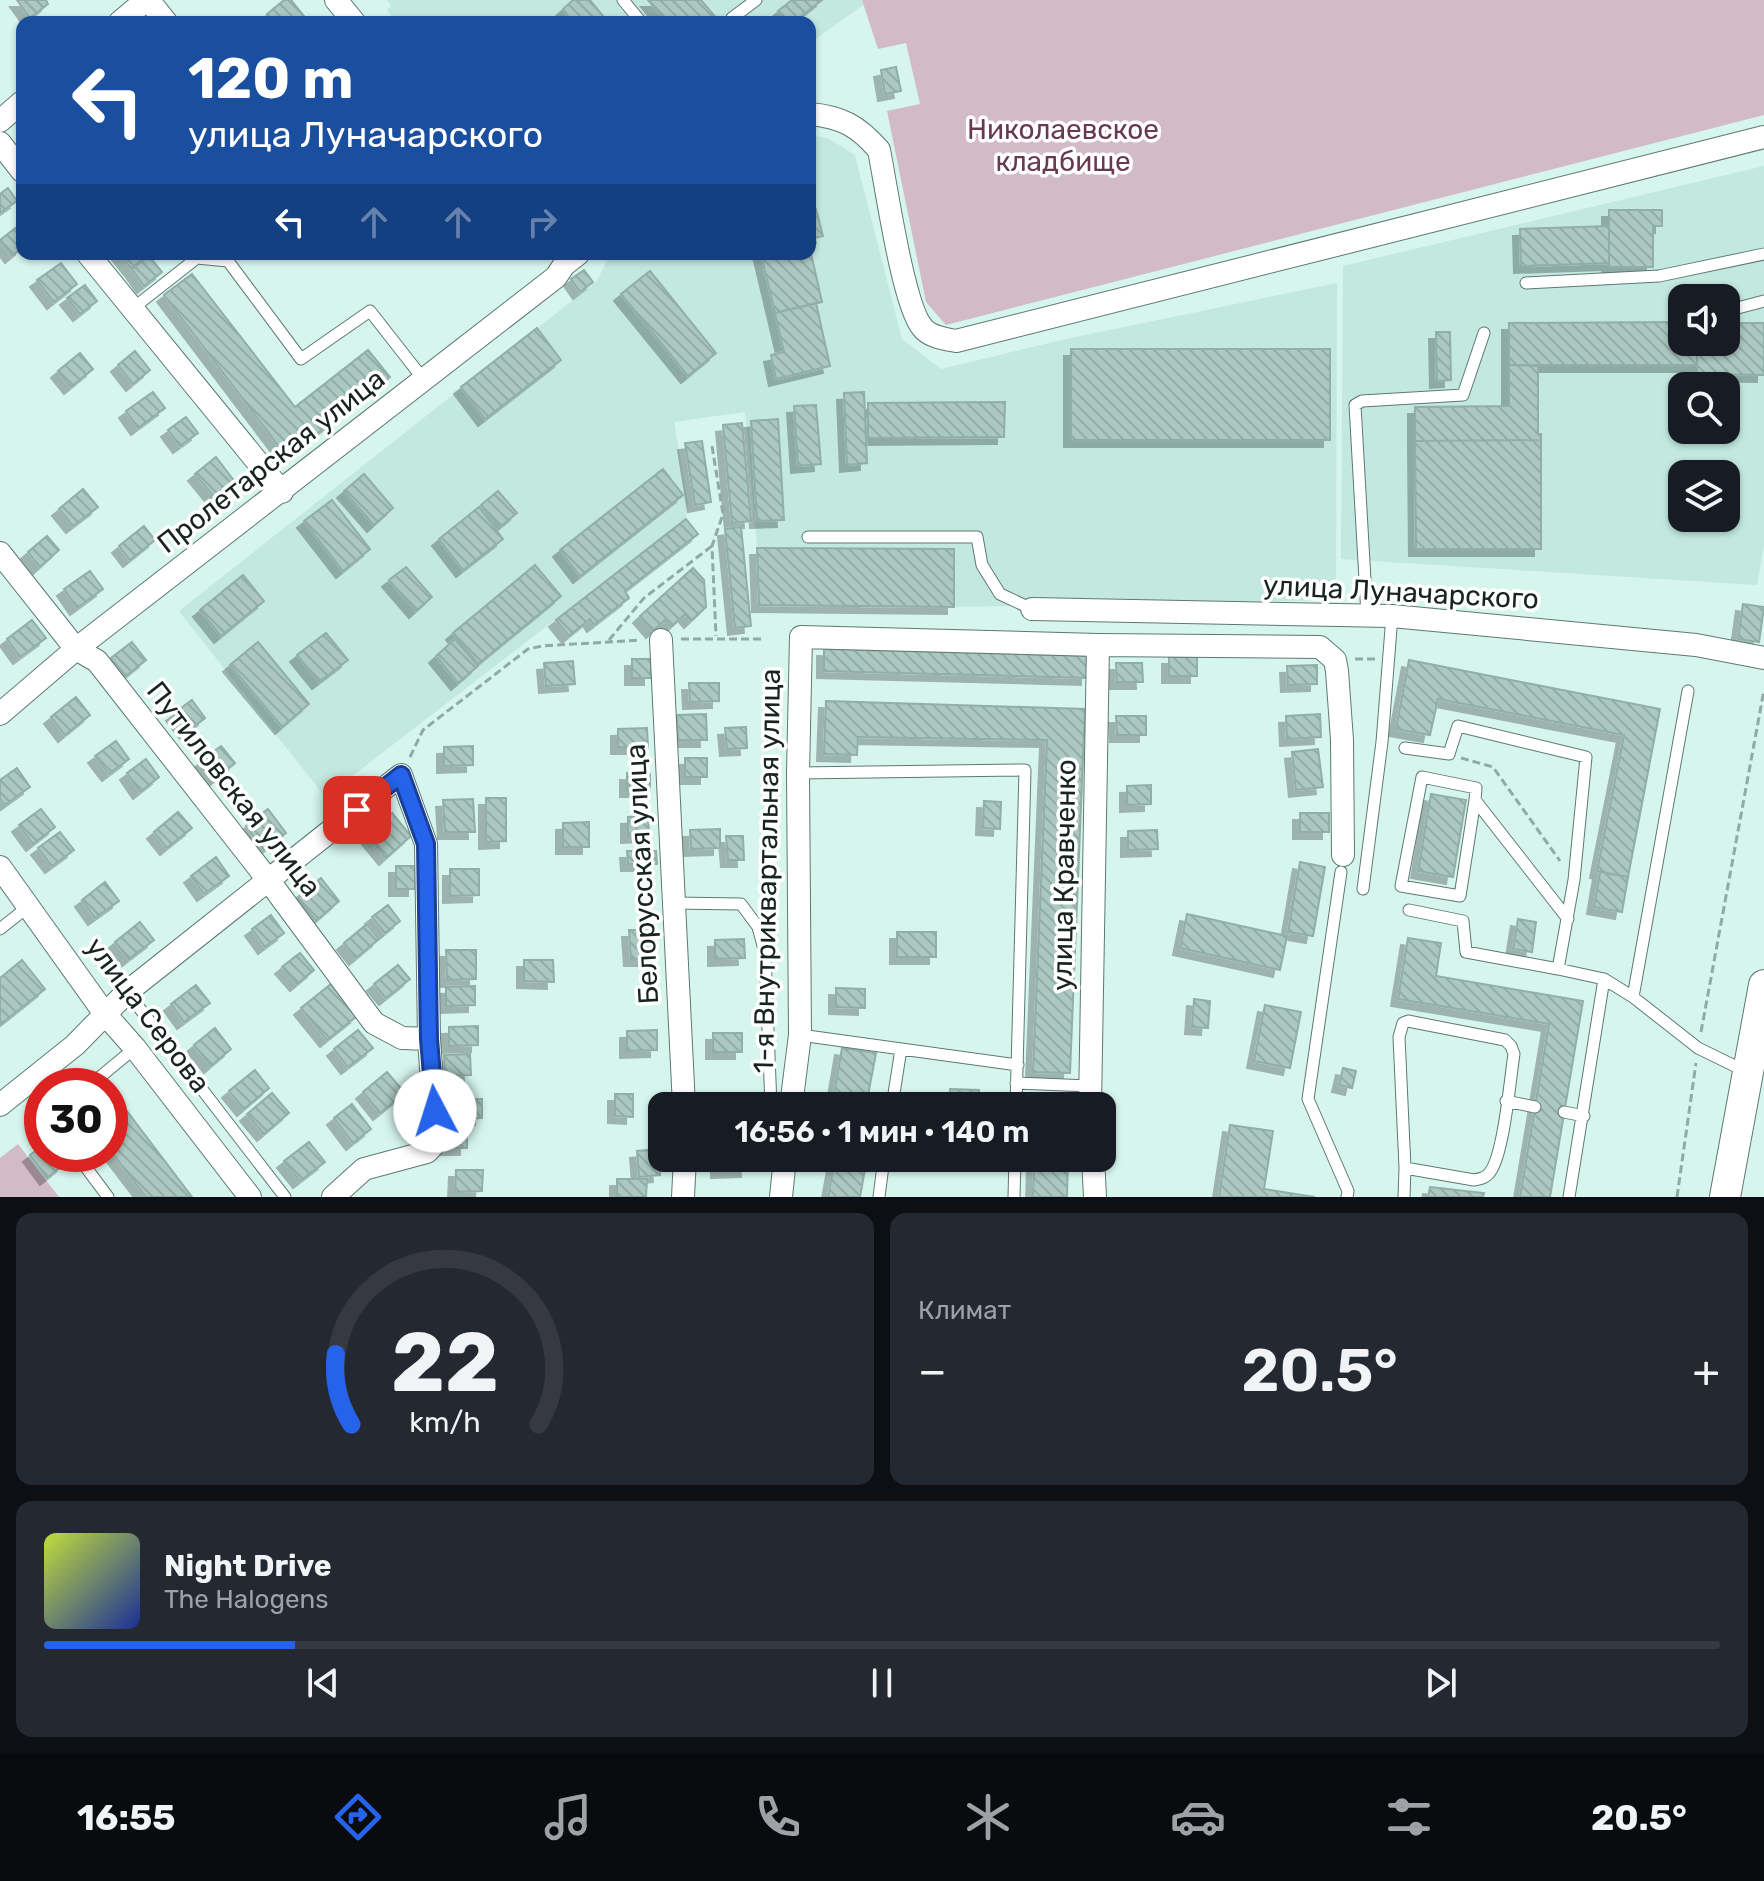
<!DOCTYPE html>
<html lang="ru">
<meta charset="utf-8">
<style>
body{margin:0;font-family:Rubik,sans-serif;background:#242831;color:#f1f3f6;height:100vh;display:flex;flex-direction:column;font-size:30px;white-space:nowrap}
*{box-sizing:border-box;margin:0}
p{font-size:26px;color:#9ea1a6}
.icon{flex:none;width:44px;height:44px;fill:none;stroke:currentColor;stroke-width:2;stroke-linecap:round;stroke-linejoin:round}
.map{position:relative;height:1197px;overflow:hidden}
.sheet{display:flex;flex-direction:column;gap:16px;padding:16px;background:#0d0f14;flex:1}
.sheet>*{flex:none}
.top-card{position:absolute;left:16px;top:16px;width:800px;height:244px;border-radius:16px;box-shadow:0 2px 6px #0004;background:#1a4fa0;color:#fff;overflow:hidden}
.buttons{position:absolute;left:1668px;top:284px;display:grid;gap:16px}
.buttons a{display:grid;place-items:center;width:72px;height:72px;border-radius:16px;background:#171b24;box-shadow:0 2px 6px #0004;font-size:40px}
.speed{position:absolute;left:24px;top:1068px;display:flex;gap:16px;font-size:40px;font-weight:700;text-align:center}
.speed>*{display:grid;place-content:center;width:104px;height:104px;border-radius:50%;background:#171b24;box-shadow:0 2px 6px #0004;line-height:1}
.speed .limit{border:12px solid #d22;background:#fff;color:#111}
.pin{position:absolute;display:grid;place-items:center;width:68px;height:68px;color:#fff;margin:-34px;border-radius:16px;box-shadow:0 4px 12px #0006}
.me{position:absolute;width:88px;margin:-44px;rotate:355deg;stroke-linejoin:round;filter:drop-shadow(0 0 6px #0008)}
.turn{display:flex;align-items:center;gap:28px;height:168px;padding:0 40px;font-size:36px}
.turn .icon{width:104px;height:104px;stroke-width:2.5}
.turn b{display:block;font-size:56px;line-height:68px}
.lanes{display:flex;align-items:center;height:76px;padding:0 40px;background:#0003;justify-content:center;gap:40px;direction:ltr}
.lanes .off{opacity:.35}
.big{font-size:60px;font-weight:600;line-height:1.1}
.sheet .widget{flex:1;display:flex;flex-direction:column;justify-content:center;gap:12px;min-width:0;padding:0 28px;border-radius:16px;background:#242831}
.sheet .dial{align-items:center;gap:0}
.dial svg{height:208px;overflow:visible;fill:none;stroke:#363941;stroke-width:7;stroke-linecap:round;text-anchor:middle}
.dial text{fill:#f1f3f6;stroke:none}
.song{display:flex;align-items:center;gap:24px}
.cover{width:96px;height:96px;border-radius:12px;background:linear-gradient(135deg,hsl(70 70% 55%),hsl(230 70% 35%))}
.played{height:8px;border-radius:4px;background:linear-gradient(90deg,#2563eb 15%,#363941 15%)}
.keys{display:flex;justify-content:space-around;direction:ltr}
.heat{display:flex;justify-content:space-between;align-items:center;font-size:44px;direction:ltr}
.sheet .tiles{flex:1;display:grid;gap:16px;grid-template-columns:1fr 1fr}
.widget:last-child{grid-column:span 2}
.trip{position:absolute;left:648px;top:1092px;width:468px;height:80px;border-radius:16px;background:#171b24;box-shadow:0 2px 6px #0004;font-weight:600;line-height:80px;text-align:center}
.menu{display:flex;height:128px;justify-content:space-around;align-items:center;background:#090b0e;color:#9ea1a6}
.menu .icon{width:56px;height:56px}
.menu .selected{color:#2563eb}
.menu b{font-size:36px;color:#f1f3f6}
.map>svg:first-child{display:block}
.built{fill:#c2e8df;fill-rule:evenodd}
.park{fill:#d2bbc6}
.building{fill:url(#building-back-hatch);stroke:#91aea7;stroke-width:2;filter:url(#shadow)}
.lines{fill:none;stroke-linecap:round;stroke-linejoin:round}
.lane-casing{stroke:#5e7972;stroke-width:13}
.street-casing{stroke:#5e7972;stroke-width:24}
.secondary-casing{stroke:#5e7972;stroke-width:32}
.path{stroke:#92aaa4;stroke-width:3;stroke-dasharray:8 4;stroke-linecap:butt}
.lane{stroke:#fff;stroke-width:11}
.street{stroke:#fff;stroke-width:22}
.secondary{stroke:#fff;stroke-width:30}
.route-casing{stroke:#184099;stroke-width:20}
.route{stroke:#2563eb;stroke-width:14}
.labels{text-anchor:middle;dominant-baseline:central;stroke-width:7;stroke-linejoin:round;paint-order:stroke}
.park-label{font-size:28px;fill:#673a52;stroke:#fff}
.street-label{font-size:28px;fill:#182421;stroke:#fff}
</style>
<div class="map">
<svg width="1764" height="1197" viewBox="0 0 1764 1197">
<defs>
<pattern id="building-back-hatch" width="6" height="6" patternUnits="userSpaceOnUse" patternTransform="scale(2)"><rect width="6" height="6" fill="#abc8c1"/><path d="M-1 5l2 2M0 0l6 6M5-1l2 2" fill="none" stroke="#92aca6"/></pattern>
<filter id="shadow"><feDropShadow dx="-7" dy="7" stdDeviation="0" flood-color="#0004"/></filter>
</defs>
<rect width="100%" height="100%" fill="#d6f5ed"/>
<path class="built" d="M387,0H862L863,5L810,43V22H396L387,10L391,6Z
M810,135L828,138L855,155L902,339L941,369L1066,339L1337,283L1336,600L954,607L759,605L757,548L745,412L674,422L688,502L686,519L325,797L179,611L597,281L610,254H810Z
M1764,166V545L1757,585L1341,559L1343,266ZM1682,298H1726V342H1682ZM1682,386H1726V430H1682ZM1682,474H1726V518H1682Z"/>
<path class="park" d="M862,0H1764V115L946,325L926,302L887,111L920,104L906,43L878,49Z
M18,1144L59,1197H0V1158Z"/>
<path class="building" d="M17,0H46L48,4L30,18Z
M284,0H291L304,16L297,22H274L267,14Z
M573,0H590L608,22H573L563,9Z
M648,0H701L718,20L666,22Z
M792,0H822L794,22H787L778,11Z
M896,67L901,91L885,94L881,70Z
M8,188L17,201L0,213V194Z
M816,209L823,236L810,239V211Z
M1609,210H1662V226H1653V267H1609Z
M18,226L22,232V248L12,256L0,240Z
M1609,226V263L1521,266L1520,229Z
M810,249L822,302L775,313L761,254H810Z
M120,254H148V255L131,268Z
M149,256L162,272L144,286L132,269Z
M61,263L77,284L54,302L37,280Z
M584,270L593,282L580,292L571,279Z
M650,271L716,353L688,376L621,294Z
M192,274L295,407L368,350L390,377L287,457L164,295Z
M85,285L97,301L80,314L67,298Z
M816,303L830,366L776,379L771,355L784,352L775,313Z
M1682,322V342H1697V365H1509V323Z
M1726,323H1764V375L1697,374V342H1726Z
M537,328L561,360L485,419L461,387Z
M1436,332H1450L1451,380L1437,381Z
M1071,349H1330V440H1071Z
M135,351L150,370L133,384L118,365Z
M80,353L93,369L71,387L58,371Z
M1509,365L1538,366V434H1541V440L1415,441V407L1509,406Z
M153,392L165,408L138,428L126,411Z
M864,392L867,463L847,465L844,393Z
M1005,402L1004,437L868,438V403Z
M816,405L821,464L798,466L794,406Z
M186,417L198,433L180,446L168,430Z
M778,419L784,520L757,521L751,421Z
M742,423L751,521L732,523L723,425Z
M1541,440V549H1416L1415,441Z
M702,441L711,502L695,505L685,443Z
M216,457L235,482L215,498L195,474Z
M663,469L683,495L580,576L560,550Z
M364,474L393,508L374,525L344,491Z
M83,489L98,507L73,526L59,509Z
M498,491L517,513L500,527L481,505Z
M332,500L370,549L343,571L304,521Z
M479,507L503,539L463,570L439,539Z
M686,519L698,534L625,591L629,598L594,625L590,619L569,636L556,620Z
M144,526L155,540L130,560L119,546Z
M741,527L751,626L735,628L725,529Z
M47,536L59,550L40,567L28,552Z
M757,548L954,549V607L759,605Z
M535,565L561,596L478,664L453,633Z
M406,567L432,597L416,611L389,580Z
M693,568L704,580L706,607L691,621L685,614L671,627L665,620L653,631L640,616Z
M90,571L103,589L77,608L64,589Z
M243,575L264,601L221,636L200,610Z
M1743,604L1764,607L1759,642L1738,639Z
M32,620L46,638L20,657L7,639Z
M326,633L348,660L319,682L297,655Z
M455,639L478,666L458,683L436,656Z
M132,642L146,660L126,676L111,658Z
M258,642L309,704L282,727L230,665Z
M824,649L1088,656V678L824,671Z
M1169,657H1197V676H1169Z
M632,659H651V678H632Z
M1409,660L1660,709L1628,877L1597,871L1624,735L1438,699L1430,735L1396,729Z
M573,661L575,684L546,686L544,663Z
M1116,663H1142L1143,682H1117Z
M1317,665V684L1288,685L1287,666Z
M689,683H719V701L690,702Z
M76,697L90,715L65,735L51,717Z
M192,700L205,718L187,732L173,714Z
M826,701L1085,709L1070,1073L1033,1072L1047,740L858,737L857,755L824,754Z
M706,714L707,740H678L677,715Z
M1320,714L1321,737L1287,739L1286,716Z
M1116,716H1146V735H1117Z
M746,727L747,748L727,749L725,728Z
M647,728L648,747H618V729Z
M116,741L129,759L109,774L95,756Z
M221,746L235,763L216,779L201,761Z
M473,746V765L444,766V747Z
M1318,749L1323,787L1296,790L1292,752Z
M685,758H707V777H685Z
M146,759L159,777L140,792L127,773Z
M17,768L30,787L5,805L0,799V780Z
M627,773L650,774V790H627Z
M1151,785V804L1127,805V786Z
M1431,794L1466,800L1453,877L1418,871Z
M486,798H506V841L486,842Z
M473,799L475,832H445L443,800Z
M984,801L1001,802L1000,829L983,828Z
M41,809L55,827L33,844L19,825Z
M268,809L286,833L264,850L246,826Z
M178,812L192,828L167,848L154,832Z
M392,813L411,836L386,858L367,835Z
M1300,813H1329V832H1300Z
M648,816L649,835L628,836V817Z
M589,822V847H563V823Z
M720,829V848L691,849L690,830Z
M1157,830L1158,849L1128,850V831Z
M60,832L74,850L52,866L38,848Z
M726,836H743L744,860H728Z
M627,851H656L657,864H628Z
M216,857L229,876L204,894L191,876Z
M1300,862L1325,867L1313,936L1288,932Z
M396,866H415V889H396Z
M450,869H479V895L450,896Z
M1600,872L1628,877L1622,912L1594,907Z
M321,878L339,901L316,921L297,898Z
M105,882L119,901L95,918L82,900Z
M388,905L400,921L385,933L372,917Z
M1187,914L1287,936L1280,970L1180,948Z
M271,915L284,933L265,947L252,929Z
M1518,919L1536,922L1532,952L1513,949Z
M140,922L154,940L129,959L115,942Z
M367,924L379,939L356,958L344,943Z
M629,930H651V959H631Z
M897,932H936V957H897Z
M1408,938L1441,943L1436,976L1583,1001L1550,1197H1520L1549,1024L1398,999Z
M744,939L745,958L715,959V940Z
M446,950H476V979L447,980Z
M300,953L314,970L297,984L282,967Z
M22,960L45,989L0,1025V978Z
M524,960H553L554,982L524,981Z
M398,965L410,979L386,998L374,984Z
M331,984L357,1016L327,1040L301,1008Z
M196,985L210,1003L184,1022L171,1004Z
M475,986V1005L446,1006V987Z
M836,988L865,989V1008L836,1007Z
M1194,999L1210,1001L1208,1028L1192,1027Z
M1265,1005L1301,1012L1290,1068L1254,1061Z
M478,1026V1045L449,1046V1027Z
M215,1028L231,1049L211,1066L194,1045Z
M358,1030L373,1048L348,1067L334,1049Z
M657,1030V1050L627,1051V1031Z
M713,1033H742V1052H713Z
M842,1048L876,1053L866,1106H832Z
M470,1054L471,1075L445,1076L444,1055Z
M1343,1068L1356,1071L1352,1088L1339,1085Z
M255,1070L269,1088L244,1109L229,1091Z
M387,1072L405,1093L380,1113L363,1092Z
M950,1089L979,1090V1106H950Z
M272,1093L289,1113L264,1134L247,1114Z
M114,1094L192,1197H146L110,1150V1097Z
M615,1094H633V1117L615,1116Z
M711,1096H740V1106H711Z
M482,1099V1118L453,1119L452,1100Z
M352,1104L371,1129L353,1143L334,1118Z
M1230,1125L1273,1131L1264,1189L1315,1197H1219Z
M467,1129V1148H447L446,1130Z
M309,1142L325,1162L300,1181L284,1161Z
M42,1146V1154H55L63,1165L47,1178L30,1155Z
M658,1149L660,1175L639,1177L637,1151Z
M718,1158H747L748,1170L718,1171Z
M835,1158H867L860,1197H828Z
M1034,1158H1068L1067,1197H1033Z
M456,1170H483L482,1191L455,1192Z
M617,1179H647L646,1197H617Z
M1430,1187L1484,1193L1483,1197H1428Z"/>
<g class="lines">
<g class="lane-casing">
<path id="lane" d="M623,0L641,22
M733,22L732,18L756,0
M1526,283L1659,276L1764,254
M132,309L197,258L228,261L301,359L370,311L424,380
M1730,310L1764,301
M808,537H977L982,565L1000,594L1032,609
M1367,615L1355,405L1362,401L1463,395L1484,333
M1405,748L1449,754L1458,726L1586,757L1574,880L1558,969L1604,979L1633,997L1698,1048L1745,1071
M798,773L1025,770L1016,1106
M1475,800L1460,896L1401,886L1422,777L1476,788L1475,800L1568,919
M1341,872L1308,1099L1348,1191L1347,1197
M1363,889L1382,742L1392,616
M673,903L741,904L758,927L765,953L771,1106
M1409,910L1463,921L1466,952L1558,969
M0,929L29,906
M127,992L285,1197
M1633,997L1688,691
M800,1035L1018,1065
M1016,1083L1089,1086
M89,1086L135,1048
M1506,1101L1535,1107
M892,1106L901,1049
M1564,1112L1584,1116
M76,1154L108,1197
M879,1197L884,1158
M1014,1197L1015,1158
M1404,1197L1405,1168L1399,1037L1403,1023L1408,1021L1505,1040L1511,1046L1514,1054C1510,1079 1504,1154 1490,1172C1486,1178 1480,1179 1474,1180L1405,1168
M1569,1197L1604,979"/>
</g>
<g class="street-casing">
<path id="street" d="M336,0L354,22
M120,22L145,1L150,2L166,22
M810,114C842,117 858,126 879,150C886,185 903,304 922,327C929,337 945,339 956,341L1764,137
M0,121L22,102
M0,143L22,171
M88,254L282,492
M0,553L76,649L97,661L269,881L374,1023L402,1038L429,1039
M1032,609L1392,616L1696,645L1764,658
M661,640L684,1106
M0,714L76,649L556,277L564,265L578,254
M0,867L105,1014L135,1048L250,1197
M0,1105L75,1045L127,992L401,775L426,844L429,1039L436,1142L427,1152L364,1169L333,1197
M791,1106L800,1035L798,773L801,637L1098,645L1320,647L1335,660L1337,671L1342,740L1343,855
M1090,1106L1098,645
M1093,1158L1095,1197
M683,1197L685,1158
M781,1197L785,1158"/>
</g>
<g class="secondary-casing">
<path id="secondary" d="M1725,1197L1764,985"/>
</g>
<path class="path" d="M517,254H522
M712,446L723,514L712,546L716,636
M681,639H763
M609,640L644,598L712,546
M1355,659H1375
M410,757L423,730L528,649L542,646L641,640
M1461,758L1493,767L1560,861
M1701,1032L1764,690
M1677,1197L1696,1063"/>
<use href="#lane" class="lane"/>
<use href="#street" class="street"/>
<use href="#secondary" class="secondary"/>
</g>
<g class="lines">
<g class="route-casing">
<path id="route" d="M357,810L401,775L426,844L429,1039L435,1111"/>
</g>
<use href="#route" class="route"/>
</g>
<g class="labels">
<g class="park-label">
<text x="1063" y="129">Николаевское<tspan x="1063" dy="32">кладбище</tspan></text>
</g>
<g class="street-label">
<text transform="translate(271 461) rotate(-38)">Пролетарская улица</text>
<text transform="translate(1401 592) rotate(3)">улица Луначарского</text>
<text transform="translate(234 789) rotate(52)">Путиловская улица</text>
<text transform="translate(767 871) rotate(-89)">1-я Внутриквартальная улица</text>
<text transform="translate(642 874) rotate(-93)">Белорусская улица</text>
<text transform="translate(1064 875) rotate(-89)">улица Кравченко</text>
<text transform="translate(148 1015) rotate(53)">улица Серова</text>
</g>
</g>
</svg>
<div class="buttons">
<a><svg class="icon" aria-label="sound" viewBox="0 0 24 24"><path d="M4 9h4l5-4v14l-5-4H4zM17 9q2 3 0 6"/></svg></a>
<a><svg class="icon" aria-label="search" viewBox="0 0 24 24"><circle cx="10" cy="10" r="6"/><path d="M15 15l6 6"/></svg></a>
<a><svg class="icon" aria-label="layers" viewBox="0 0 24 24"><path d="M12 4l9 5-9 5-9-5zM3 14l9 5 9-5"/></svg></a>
</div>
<div class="speed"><div class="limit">30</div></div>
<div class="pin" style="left:357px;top:810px;background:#d93025"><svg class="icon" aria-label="arrive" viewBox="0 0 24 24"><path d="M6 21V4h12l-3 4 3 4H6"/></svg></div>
<svg class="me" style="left:435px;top:1111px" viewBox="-20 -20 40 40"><circle r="19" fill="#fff"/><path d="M0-13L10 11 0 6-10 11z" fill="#2563eb"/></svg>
<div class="trip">16:56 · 1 мин · 140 m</div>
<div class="top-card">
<div class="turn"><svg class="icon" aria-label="left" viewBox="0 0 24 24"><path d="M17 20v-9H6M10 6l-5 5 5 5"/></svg><div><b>120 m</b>улица Луначарского</div></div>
<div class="lanes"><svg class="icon" aria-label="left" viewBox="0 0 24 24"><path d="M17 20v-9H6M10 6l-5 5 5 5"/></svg><svg class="icon off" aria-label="ahead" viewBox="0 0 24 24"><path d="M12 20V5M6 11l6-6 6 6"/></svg><svg class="icon off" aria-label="ahead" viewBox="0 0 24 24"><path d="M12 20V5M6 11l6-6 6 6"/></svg><svg class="icon off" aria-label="right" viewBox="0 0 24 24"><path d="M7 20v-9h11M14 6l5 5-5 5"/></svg></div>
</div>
</div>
<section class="sheet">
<div class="tiles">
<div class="widget dial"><svg viewBox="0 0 100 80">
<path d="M14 69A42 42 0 1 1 86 69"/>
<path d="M14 69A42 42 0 0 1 8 42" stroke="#2563eb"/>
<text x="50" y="56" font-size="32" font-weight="700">22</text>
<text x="50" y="72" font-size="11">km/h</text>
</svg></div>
<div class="widget"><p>Климат</p>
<div class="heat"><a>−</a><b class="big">20.5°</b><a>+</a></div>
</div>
<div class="widget">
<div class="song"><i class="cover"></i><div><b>Night Drive</b><p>The Halogens</p></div></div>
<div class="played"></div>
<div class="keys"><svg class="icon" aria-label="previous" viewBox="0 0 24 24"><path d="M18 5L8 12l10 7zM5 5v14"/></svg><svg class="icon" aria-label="pause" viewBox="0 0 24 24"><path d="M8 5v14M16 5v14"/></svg><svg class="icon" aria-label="next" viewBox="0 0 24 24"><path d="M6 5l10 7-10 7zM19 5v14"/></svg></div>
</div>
</div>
</section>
<nav class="menu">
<b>16:55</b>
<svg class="icon selected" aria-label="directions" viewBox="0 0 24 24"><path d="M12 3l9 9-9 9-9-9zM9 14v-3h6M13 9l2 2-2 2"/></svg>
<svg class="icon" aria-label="music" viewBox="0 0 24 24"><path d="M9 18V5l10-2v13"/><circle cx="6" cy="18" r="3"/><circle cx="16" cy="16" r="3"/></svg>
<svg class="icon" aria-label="phone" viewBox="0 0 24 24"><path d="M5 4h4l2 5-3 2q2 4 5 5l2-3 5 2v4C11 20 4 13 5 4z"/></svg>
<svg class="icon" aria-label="climate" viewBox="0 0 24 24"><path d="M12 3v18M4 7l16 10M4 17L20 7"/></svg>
<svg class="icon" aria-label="car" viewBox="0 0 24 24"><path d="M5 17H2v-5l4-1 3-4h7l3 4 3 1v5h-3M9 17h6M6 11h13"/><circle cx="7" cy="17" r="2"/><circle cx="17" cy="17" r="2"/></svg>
<svg class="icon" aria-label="filters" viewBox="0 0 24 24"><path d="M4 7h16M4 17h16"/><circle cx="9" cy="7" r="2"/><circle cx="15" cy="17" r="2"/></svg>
<b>20.5°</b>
</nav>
